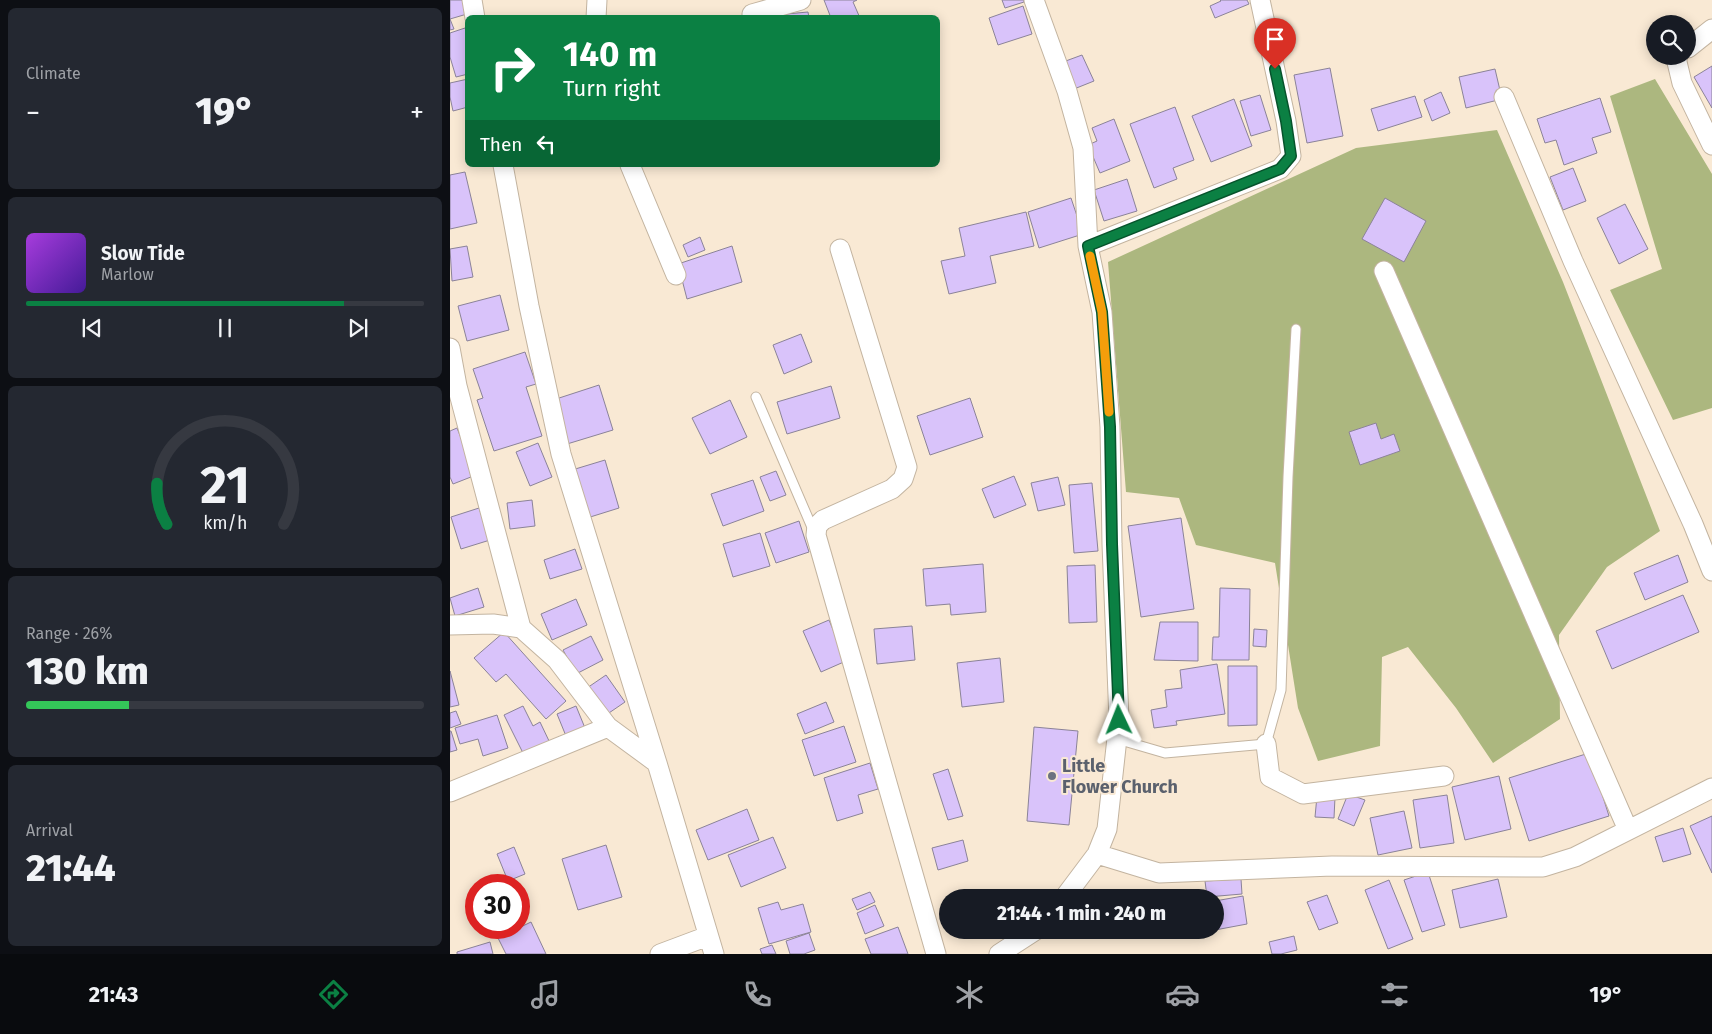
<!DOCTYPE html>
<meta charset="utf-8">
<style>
body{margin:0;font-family:"Fira Sans",sans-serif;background:#242831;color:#f1f3f6;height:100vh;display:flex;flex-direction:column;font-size:19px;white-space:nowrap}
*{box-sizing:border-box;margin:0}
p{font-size:16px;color:#9ea1a6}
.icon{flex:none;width:28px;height:28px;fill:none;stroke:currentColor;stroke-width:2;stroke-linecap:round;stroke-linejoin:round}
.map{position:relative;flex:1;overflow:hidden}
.side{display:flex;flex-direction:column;gap:8px;padding:8px;background:#0d0f14;width:450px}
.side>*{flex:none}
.hud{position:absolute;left:15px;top:15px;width:475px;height:152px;border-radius:8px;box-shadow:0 2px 12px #0003;background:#0b8043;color:#fff;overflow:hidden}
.fabs{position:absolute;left:1196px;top:15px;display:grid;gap:10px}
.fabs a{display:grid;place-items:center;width:50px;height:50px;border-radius:50%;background:#171b24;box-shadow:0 2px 12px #0003;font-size:25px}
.speed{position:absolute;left:15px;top:874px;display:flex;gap:10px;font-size:25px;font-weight:700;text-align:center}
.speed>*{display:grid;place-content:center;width:65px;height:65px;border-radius:50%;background:#171b24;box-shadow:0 2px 12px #0003;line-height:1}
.speed .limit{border:8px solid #d22;background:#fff;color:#111}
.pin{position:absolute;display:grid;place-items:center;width:42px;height:42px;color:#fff;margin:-51px -21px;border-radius:50% 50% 50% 0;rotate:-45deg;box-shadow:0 0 5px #0007}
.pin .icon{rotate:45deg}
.me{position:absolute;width:55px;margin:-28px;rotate:358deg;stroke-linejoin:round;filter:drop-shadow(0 0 4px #0008)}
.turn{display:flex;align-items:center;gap:18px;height:105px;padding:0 15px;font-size:22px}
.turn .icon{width:65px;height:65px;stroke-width:2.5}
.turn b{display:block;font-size:35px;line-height:42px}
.then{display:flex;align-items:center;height:48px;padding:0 15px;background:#0003;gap:10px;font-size:19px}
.big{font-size:38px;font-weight:800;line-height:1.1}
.side .widget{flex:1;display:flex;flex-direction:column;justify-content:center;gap:8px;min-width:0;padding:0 18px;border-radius:8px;background:#242831}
.side .dial{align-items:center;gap:0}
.dial svg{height:130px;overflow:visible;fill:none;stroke:#363941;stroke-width:7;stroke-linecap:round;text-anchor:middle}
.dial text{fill:#f1f3f6;stroke:none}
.song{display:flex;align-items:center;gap:15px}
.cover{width:60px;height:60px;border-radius:8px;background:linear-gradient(135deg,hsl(280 70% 55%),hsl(260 70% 35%))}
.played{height:5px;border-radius:2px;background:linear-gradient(90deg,#0b8043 80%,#363941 80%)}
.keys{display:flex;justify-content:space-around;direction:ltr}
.heat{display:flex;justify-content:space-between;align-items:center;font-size:28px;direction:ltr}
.charge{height:8px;border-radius:4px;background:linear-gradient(90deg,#34c759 26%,#363941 0)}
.trip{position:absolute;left:489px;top:889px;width:285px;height:50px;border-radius:25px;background:#171b24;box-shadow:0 2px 12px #0003;font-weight:800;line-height:50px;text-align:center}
.dock{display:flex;height:80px;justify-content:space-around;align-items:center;background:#090b0e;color:#9ea1a6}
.dock .icon{width:35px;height:35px}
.dock .active{color:#0b8043}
.dock b{font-size:22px;color:#f1f3f6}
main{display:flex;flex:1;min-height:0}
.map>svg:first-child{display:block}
.forest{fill:#acb77f}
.building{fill:#d9c3fa;stroke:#8b8398}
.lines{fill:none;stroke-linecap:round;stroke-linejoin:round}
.lane-casing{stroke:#c3b4a0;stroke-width:11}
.street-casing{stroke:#c3b4a0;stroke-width:21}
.lane{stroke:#fff;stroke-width:9}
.street{stroke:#fff;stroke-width:19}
.route-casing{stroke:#07532c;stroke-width:12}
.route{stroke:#0b8043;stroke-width:9}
.slow{stroke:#f59e0b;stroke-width:9}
.worship-dot{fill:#6b7280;stroke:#f9e9d4;stroke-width:2}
.labels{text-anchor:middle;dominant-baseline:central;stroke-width:4;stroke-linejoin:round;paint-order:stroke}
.worship-label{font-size:18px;font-weight:bold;fill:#5b616d;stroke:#f9e9d4;text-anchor:start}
</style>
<main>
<section class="side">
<div class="widget"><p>Climate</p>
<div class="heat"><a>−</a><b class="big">19°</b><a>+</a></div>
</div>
<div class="widget">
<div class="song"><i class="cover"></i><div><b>Slow Tide</b><p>Marlow</p></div></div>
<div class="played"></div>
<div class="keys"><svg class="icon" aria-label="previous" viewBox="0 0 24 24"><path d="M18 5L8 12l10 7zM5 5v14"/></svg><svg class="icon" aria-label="pause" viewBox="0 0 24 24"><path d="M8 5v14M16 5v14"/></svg><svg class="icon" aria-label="next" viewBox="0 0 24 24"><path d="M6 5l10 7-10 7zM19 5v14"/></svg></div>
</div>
<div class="widget dial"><svg viewBox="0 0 100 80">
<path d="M14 69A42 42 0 1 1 86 69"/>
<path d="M14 69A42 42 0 0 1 8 44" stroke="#0b8043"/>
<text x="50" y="56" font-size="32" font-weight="700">21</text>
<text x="50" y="72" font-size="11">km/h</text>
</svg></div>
<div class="widget"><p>Range · 26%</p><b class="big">130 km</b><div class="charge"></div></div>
<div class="widget"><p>Arrival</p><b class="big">21:44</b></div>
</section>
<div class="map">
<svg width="1262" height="954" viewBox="0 0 1262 954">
<rect width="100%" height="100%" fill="#f9e9d4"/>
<path class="forest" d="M1205,79L1262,174V408L1223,420L1160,290L1212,269L1160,96Z
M1047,130L1113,282L1210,531L1157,567L1109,635L1110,719L1043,763L1006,708L958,647L932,657L930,746L868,761L848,708L825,563L746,545L729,498L676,492L658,262L906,148Z"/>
<path class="building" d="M0,0H12L17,14L0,19L4,29L0,30Z
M374,0H407L403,2L410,18H381Z
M552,0H574V2L555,8Z
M770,0H797L799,4L765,18L760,6L771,1Z
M573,6L582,34L548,45L539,18Z
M358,12L359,18H315V16Z
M15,28L18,37V74L6,77L0,57V33Z
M632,55L644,81L624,89L613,62Z
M1262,66V108L1244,77Z
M880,68L893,136L857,143L844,75Z
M1045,69L1052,99L1016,108L1009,77Z
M18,79V107L3,111L0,97V83Z
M991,92L1000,113L982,121L974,100Z
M810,95L821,130L801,136L790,101Z
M965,96L972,117L928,131L921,109Z
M1150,98L1161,132L1142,138L1147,153L1114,165L1106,140L1095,143L1087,119Z
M784,99L802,146L761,162L742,116Z
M725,107L744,160L723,168L727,179L704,188L680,124Z
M664,119L680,161L650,173L638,145L647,141L642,128Z
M1123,168L1136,201L1113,210L1100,177Z
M15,172L27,223L0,229V175Z
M677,179L687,211L654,221L644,190Z
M621,198L633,234L589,248L578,212Z
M935,198L976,221L954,262L912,239Z
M1175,204L1198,249L1169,264L1147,218Z
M576,212L584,246L540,256L546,283L499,294L491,261L515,256L509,228Z
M250,237L255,250L238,257L233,245Z
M17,246L23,277L2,281L0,249Z
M282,246L292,282L237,299L228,264Z
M50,295L59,330L17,341L8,306Z
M351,334L362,362L334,374L323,345Z
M75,352L86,384L76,387L92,436L44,451L27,400L33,398L23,369Z
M149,385L163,430L117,444L103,400Z
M381,386L390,418L337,434L327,402Z
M520,398L533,437L480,455L467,416Z
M280,400L297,437L260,454L242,418Z
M926,423L931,439L944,434L950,451L910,465L899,432Z
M7,428L26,475L3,484L0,477V431Z
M88,443L102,477L80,486L66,452Z
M155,460L169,508L137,518L122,470Z
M326,471L336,495L320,501L310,477Z
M564,476L576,505L544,518L532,489Z
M608,477L615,505L588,511L581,483Z
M303,480L314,511L273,526L261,494Z
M642,483L648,551L624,553L619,485Z
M82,500L85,526L60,529L57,503Z
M29,508L40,540L11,549L1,517Z
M731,518L744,609L691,617L678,526Z
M349,521L359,552L326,563L315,533Z
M310,533L320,566L283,577L273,544Z
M125,549L132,569L100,579L94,560Z
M1228,555L1238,582L1195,600L1184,573Z
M533,564L536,612L501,615L500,604L476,606L473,569Z
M645,565L647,622L619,623L617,566Z
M28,588L34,607L5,616L0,598Z
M770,588L800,589L799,660H762L763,637H769Z
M1233,595L1249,632L1162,669L1146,631Z
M126,599L137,625L102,640L91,614Z
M379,620L396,661L371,672L353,631Z
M710,622H748V661L704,660Z
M462,626L465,660L427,664L424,629Z
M804,629L817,630L816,647L803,646Z
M54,632L116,701L96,719L56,674L46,682L24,658Z
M141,636L153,660L126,674L113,650Z
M550,658L554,702L512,707L507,663Z
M767,664L775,714L726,721L727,725L704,728L701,710L717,707L715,690L732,688L730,670Z
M778,666H807V725L778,726Z
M0,671L9,705L0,707Z
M156,675L175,702L156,715L137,688Z
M376,702L384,722L355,734L347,714Z
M73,706L83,726L90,722L100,743L74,755L54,715Z
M126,706L135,728L116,736L107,714Z
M6,711L11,724L0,728V713Z
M47,715L58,748L33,756L28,739L10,744L5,728Z
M394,726L406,762L364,776L352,740Z
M584,727L628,731L619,825L577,821Z
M0,731H1L7,750L0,752Z
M1139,753L1159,816L1079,841L1059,778Z
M420,763L428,789L408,795L413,813L387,821L374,778Z
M498,769L513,816L498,820L483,774Z
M1049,776L1061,829L1015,840L1002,787Z
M898,794L915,800L904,826L888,819Z
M997,795L1004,843L970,848L963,800Z
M867,796L885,797L884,818L865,817Z
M297,809L309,840L258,860L246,830Z
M954,811L962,848L928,855L920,818Z
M1262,816V873L1240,826Z
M1233,828L1241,854L1213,862L1205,837Z
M323,837L336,868L291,887L278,855Z
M513,840L518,861L488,870L482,848Z
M156,845L172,897L128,910L112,859Z
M64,847L75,874L58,881L47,854Z
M978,872L995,925L972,932L954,880Z
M791,879L792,894L757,897L755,881Z
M1048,879L1057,917L1010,928L1002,890Z
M939,880L963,939L938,949L915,890Z
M420,892L425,902L407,910L402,899Z
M877,895L888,923L869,930L857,902Z
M793,896L797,924L765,930V901Z
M328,902L331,910L353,904L361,932L319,944L308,908Z
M425,905L434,926L415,934L407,913Z
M81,922L96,954H56L48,938Z
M448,927L458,954H421L415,939Z
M359,933L365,950L354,954H340L336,941Z
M844,936L847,950L831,954H822L819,942Z
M40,942L43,954H7V952Z
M322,945L326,954H312L310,949Z"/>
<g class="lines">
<g class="lane-casing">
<path id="lane" d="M306,397L364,532
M667,739L715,753L816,744L831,690L838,477L846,329"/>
</g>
<g class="street-casing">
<path id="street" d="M22,0L25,18
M584,0L617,91L633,148L638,246L652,312L660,427L662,544L669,720L657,829L647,854L614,898
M302,14L351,0
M146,18L147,0
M1238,48L1262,29
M1228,56L1226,58L1232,83L1262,145
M1054,97L1123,261L1243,524L1262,571
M53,165L79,306L111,454L207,763
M180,165L226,275
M638,246L830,169L841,156L836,121L810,0
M390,249L457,467L453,479L442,489L373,520L367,526L366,535L486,954
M934,271L1178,830
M0,348L7,386L71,628
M0,625L43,624L71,628L107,660L158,727L207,763L264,954
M816,744L820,777L853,794L994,776
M0,792L158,727
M647,854L709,873L882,866L1093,867L1125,857L1262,788
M210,954L258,936
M549,954L586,930"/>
</g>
<use href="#lane" class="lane"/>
<use href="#street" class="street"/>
</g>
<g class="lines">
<g class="route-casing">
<path id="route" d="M669,720L662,544L660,427L652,312L638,246L830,169L841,156L836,121L825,69"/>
</g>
<use href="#route" class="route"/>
<path class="slow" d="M640,256L652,312L659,412"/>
</g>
<circle class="worship-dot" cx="602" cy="776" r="5"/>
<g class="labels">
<g class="worship-label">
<text x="612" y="766">Little<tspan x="612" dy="21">Flower Church</tspan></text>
</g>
</g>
</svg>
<div class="fabs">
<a><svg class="icon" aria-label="search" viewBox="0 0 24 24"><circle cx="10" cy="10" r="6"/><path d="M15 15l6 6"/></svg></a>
</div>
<div class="speed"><div class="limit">30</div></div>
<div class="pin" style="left:825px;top:69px;background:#d93025"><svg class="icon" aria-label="arrive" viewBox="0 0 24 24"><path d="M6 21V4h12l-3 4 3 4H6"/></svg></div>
<svg class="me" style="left:669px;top:720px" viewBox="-20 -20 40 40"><path d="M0-17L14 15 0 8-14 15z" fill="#0b8043" stroke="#fff" stroke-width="4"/></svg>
<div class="trip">21:44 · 1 min · 240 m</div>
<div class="hud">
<div class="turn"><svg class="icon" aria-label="right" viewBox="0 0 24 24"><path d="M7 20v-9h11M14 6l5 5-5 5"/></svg><div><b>140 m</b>Turn right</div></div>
<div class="then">Then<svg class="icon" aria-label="left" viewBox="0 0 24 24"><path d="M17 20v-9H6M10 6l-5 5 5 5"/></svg></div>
</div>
</div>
</main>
<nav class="dock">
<b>21:43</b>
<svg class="icon active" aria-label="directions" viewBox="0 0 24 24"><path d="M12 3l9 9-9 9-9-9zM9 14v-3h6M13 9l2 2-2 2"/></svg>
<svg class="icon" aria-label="music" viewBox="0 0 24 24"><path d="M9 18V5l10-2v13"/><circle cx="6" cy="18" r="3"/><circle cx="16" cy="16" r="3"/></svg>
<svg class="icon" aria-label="phone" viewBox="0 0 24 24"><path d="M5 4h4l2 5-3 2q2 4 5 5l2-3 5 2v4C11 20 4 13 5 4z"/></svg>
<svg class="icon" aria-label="climate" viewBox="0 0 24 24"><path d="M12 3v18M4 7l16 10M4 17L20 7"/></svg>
<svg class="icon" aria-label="car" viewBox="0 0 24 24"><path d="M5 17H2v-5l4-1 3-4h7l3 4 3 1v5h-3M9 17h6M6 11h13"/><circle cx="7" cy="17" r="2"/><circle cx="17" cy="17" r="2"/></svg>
<svg class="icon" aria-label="filters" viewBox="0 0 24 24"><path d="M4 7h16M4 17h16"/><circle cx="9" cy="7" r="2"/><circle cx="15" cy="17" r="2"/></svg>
<b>19°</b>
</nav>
